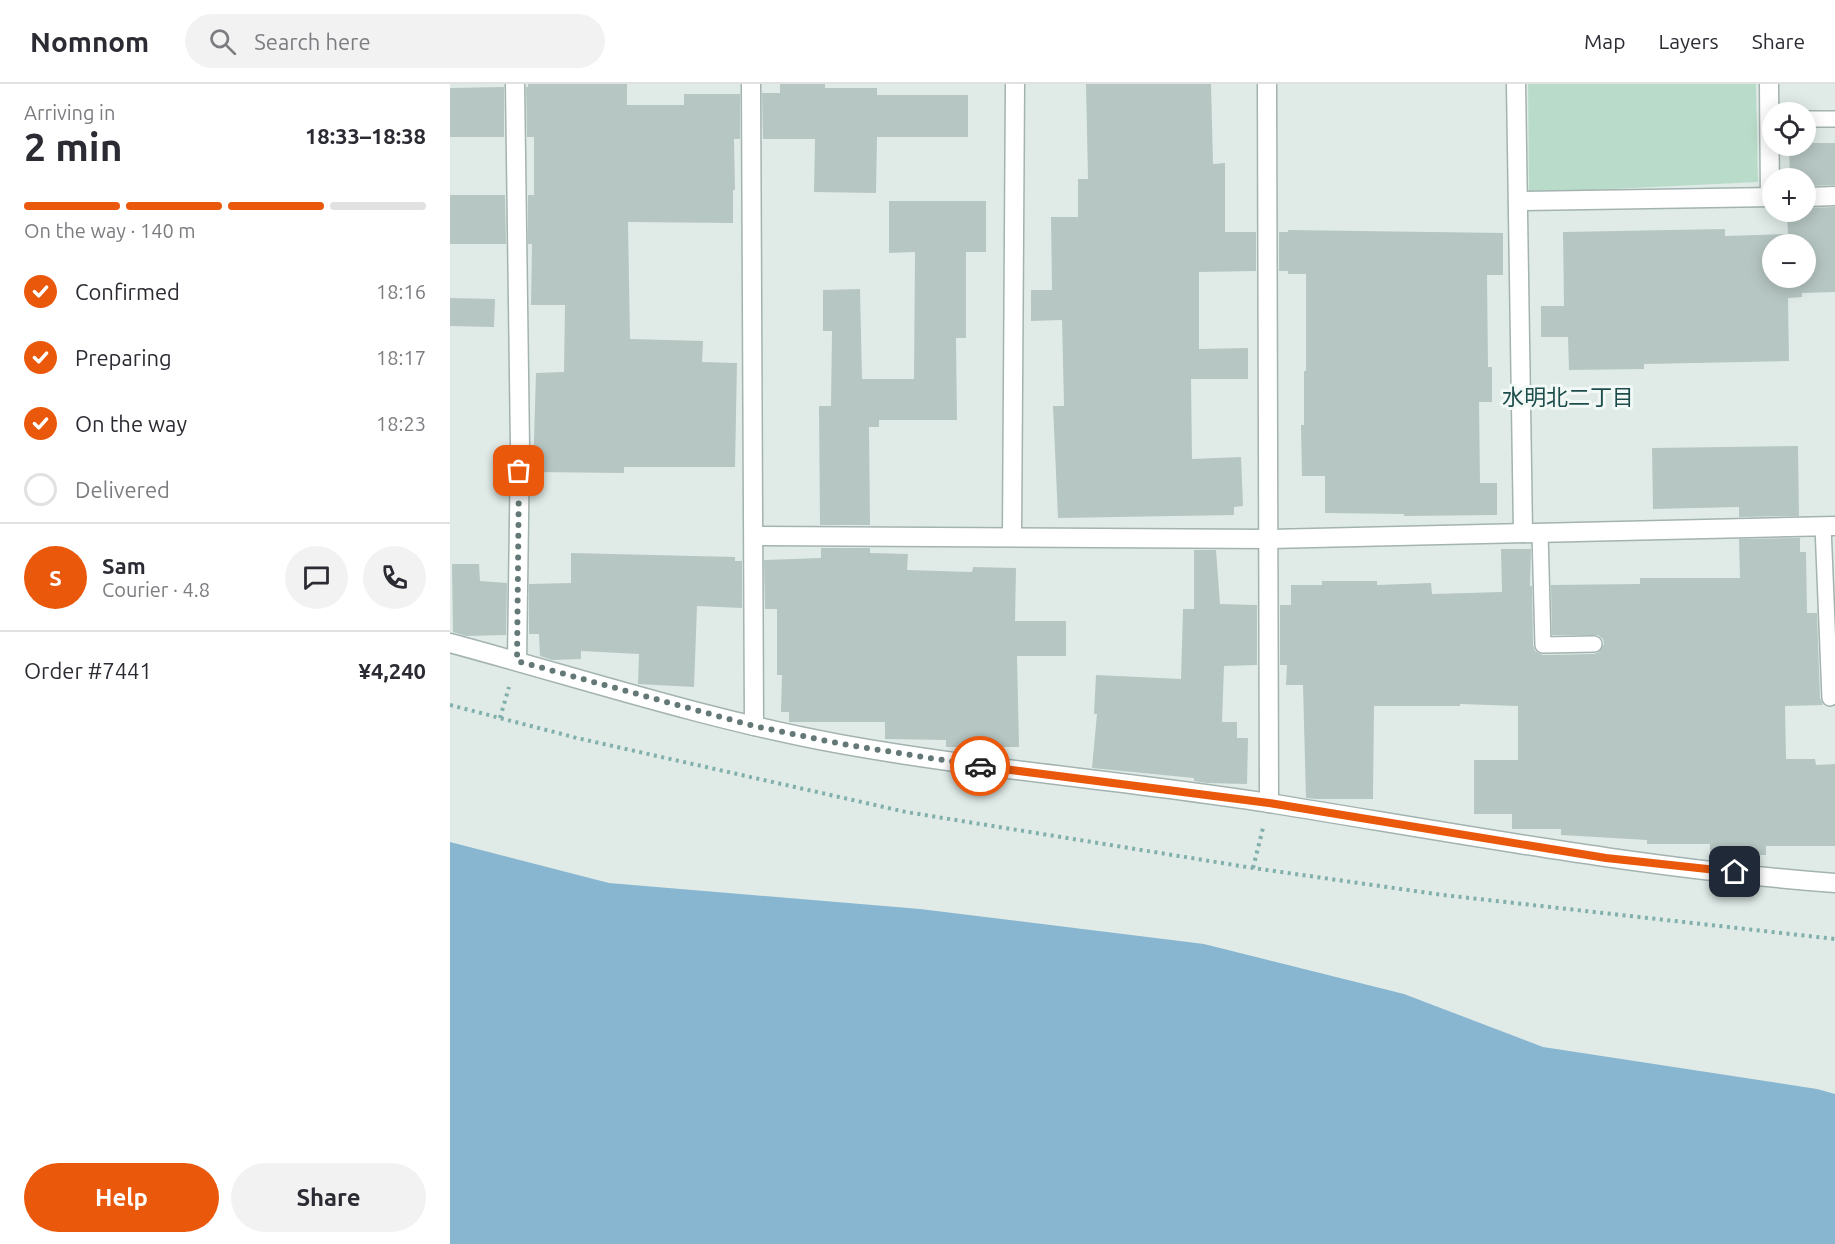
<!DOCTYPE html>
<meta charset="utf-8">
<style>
body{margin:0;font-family:Ubuntu,"Noto Sans JP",sans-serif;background:#f2f2f3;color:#2b2b33;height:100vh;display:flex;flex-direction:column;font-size:22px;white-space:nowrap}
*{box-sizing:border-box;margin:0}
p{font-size:20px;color:#7c7c81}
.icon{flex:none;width:33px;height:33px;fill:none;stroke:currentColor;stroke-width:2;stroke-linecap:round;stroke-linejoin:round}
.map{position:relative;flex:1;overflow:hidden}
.panel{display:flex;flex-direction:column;background:#fff;width:450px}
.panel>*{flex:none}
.controls{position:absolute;left:1312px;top:18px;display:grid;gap:12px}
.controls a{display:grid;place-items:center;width:54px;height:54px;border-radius:50%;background:#fff;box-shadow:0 3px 15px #0003;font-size:30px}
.pin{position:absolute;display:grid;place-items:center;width:51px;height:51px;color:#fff;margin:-26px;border-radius:12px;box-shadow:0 3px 9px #0006}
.courier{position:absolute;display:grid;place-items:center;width:60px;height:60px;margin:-30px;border:4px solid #ea580c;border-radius:50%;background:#fff;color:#222;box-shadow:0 2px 8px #0007}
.summary em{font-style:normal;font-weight:700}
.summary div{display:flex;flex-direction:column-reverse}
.summary{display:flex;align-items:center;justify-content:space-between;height:102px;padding:0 24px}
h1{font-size:39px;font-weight:700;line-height:45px}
.bar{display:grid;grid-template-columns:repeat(4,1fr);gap:9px 6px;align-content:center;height:72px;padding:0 24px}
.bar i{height:8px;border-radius:4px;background:#e1e1e2}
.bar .current{background:#ea580c}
.bar p{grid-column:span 4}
.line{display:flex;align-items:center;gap:15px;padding:0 24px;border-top:2px solid #e1e1e2}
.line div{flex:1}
.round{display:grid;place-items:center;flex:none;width:63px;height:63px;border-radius:32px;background:#f2f2f3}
ol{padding:0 24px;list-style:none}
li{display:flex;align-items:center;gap:18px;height:66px}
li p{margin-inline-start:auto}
li .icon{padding:6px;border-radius:50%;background:#ea580c;color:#fff;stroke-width:4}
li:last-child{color:#7c7c81}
li i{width:33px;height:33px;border:3px solid #e1e1e2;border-radius:50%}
.button{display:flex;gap:12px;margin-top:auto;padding:12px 24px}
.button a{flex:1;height:69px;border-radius:36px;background:#ea580c;color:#fff;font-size:24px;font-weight:700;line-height:69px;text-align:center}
.button a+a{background:#f2f2f3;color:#2b2b33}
header{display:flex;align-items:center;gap:36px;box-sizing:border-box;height:84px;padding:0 30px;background:#fff;border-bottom:2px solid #e1e1e2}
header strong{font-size:28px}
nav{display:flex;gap:33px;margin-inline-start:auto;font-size:21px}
.search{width:420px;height:54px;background:#f2f2f3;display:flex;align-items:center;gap:15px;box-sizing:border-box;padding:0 21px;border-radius:33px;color:#7c7c81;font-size:22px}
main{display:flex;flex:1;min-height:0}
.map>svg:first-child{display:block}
</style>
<header>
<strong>Nomnom</strong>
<div class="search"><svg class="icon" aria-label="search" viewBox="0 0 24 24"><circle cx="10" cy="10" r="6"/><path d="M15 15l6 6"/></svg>Search here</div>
<nav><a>Map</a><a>Layers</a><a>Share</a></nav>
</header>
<main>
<section class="panel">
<div class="summary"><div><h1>2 min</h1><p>Arriving in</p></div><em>18:33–18:38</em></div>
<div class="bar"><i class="current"></i><i class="current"></i><i class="current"></i><i></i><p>On the way · 140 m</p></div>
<ol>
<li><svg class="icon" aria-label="check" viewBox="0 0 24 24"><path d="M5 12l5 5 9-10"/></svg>Confirmed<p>18:16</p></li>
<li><svg class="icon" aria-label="check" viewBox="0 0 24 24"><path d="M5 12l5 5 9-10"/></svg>Preparing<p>18:17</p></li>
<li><svg class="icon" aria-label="check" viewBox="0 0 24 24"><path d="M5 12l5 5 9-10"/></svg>On the way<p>18:23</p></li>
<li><i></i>Delivered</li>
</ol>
<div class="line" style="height:108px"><b class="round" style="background:#ea580c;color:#fff">S</b><div><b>Sam</b><p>Courier · 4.8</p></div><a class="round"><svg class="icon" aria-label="chat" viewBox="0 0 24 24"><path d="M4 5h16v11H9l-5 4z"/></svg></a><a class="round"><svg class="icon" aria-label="phone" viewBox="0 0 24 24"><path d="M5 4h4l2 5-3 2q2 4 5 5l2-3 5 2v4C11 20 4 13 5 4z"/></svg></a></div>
<div class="line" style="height:78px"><div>Order #7441</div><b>¥4,240</b></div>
<div class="button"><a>Help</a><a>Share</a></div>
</section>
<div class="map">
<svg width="1385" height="1160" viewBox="0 0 1385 1160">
<rect width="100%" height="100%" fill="#e0ebe8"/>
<!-- green -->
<path fill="#b9dcca" d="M1078,0H1306L1308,98L1079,109Z"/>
<!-- water -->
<path fill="#88b6d0" d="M0,758L159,799L470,825L754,860L954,910L1093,963L1367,1005L1385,1010V1160H0Z"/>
<!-- building -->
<g fill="#b6c6c2" fill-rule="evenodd">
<path d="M78,0H177V21H234V10H290V55H284L285,106H283V139L178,138L180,255L253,257L252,278L287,279L285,383H174V389L83,388L86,289L114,288L115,221H81L82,160H78V111H84V53H77L76,3H78Z"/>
<path d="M330,0H375V4H427V11H518V53H427L426,109L364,108L365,55H313L312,9H330Z"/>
<path d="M636,0H761L763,80L775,79V148H806V187L749,188V265L798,264V295H741L742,375L791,373L793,422L784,423V431L608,434L603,322H614L612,236L581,237V206H602L601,133H628V95H638Z"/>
<path d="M54,3V53H0V4Z"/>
<path d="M1356,59H1385V101L1356,102V94H1340L1339,62H1356Z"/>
<path d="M0,111H55L56,160H0Z"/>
<path d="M439,117H536V168H516V254H506L507,336H429V343H419L420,441H370L369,322H381L382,247H373V206L410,205L412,295H464L465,168L439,169Z"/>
<path d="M1385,123V208L1352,209V213L1338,214L1339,277L1194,280V285L1119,286L1118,253H1091V222H1114L1113,148L1275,145V152L1338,150L1337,131H1341L1340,128H1356V124ZM1323,160H1356V194H1323Z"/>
<path d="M838,146L1053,149V191H1037L1038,283H1042V318H1029L1030,399H1047V431L954,432V430L875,429V392H852L851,341H854V287H856V190H838V187H829V148H838Z"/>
<path d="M0,214L45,215L44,243L0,242Z"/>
<path d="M1348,362L1349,432L1289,433V423L1203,425L1202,364Z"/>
<path d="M1350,454V468H1356L1357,529H1367L1370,614L1373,621L1335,622L1336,675H1365L1366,681L1385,680V762H1316V771L1260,770V760H1197V756L1111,751V745H1062V730H1024V676H1068V622L1010,620V622H924L923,715H867L856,714L853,601H836L837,581H830V521H841V501H872V497H927V501L981,499L982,510L1052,508L1051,465H1081L1080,502H1082L1083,561L1085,567L1093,571L1144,570L1149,568L1154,560L1153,555L1148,551H1102L1101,501L1190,500V494H1290L1289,455Z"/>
<path d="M371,464H420V469L458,470L457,486L522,488L523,483L566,484L565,537H616V572H567L569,663H496V656L435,655V638H339V628H331L332,591H327V525H315L314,476L371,474Z"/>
<path d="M744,466H766L770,520L807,521V581L774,582L772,638H787V654H798L797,700L757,699L744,697V694L642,684L647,630H644L646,591L731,595L733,525H744Z"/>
<path d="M121,469L285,473V477H292V524L247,522L244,603L188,600L189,570L131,567V575L102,576L90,572L89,550H79V500L121,499Z"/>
<path d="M2,480H29L30,497L57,499L56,551L16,552L3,548Z"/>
</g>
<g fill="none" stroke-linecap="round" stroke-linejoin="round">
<!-- lane casing -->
<g stroke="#a3b3b0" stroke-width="18">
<g id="lane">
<path d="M1356,35H1385"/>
<path d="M1373,442L1380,614"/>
<path d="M1090,449L1093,561L1144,560"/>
</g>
</g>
<!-- street casing -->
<g stroke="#a3b3b0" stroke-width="21">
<g id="street">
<path d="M65,0L70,363L67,577"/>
<path d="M301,0L304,642"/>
<path d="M817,0L819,719"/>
<path d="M1066,0L1073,449"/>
<path d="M1319,0L1320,113"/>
<path d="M1356,113L1385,112"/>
<path d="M1068,117L1323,113"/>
<path d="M304,452L819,455L1385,442"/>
<path d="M562,453L565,0"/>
<path d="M0,559C130,594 258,636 390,660C534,686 680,697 825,720C1011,750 1197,785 1385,799"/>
</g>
</g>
<!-- path -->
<g stroke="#81afaa" stroke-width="4" stroke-dasharray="3 4.5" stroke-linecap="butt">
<path d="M0,621L127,654L456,728L803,784L993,811L1385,855"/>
<path d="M50,634L59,603"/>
<path d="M803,784L813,744"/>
</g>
<!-- lane -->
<use href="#lane" stroke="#fff" stroke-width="15"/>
<!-- street -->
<use href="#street" stroke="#fff" stroke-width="18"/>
</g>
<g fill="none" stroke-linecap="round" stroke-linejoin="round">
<!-- done -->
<path stroke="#647977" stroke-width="6" stroke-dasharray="0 10.8" d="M69,387L67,577L304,642L392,660L530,682"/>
<!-- route -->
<path stroke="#ea580c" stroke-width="8" d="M530,682L819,719L1156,774L1285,788"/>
</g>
<g text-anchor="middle" stroke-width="6" stroke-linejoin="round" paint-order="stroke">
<!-- neighbourhood labels -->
<g font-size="22" fill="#1d4d4b" stroke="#f1f8f6">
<text x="1118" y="321">水明北二丁目</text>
</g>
</g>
</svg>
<div class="controls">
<a><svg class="icon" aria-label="locate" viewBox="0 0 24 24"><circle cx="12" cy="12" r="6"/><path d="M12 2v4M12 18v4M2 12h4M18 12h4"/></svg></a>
<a>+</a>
<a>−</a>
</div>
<div class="pin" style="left:69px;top:387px;background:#ea580c"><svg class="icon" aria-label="bag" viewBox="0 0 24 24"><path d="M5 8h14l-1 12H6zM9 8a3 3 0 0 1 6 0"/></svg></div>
<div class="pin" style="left:1285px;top:788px;background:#1f2937"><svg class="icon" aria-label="home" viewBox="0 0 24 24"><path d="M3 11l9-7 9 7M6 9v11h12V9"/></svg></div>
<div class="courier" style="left:530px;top:682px"><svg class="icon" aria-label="car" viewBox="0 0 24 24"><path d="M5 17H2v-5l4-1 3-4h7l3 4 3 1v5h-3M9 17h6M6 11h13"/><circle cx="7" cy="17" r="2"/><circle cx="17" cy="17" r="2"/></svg></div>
</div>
</main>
